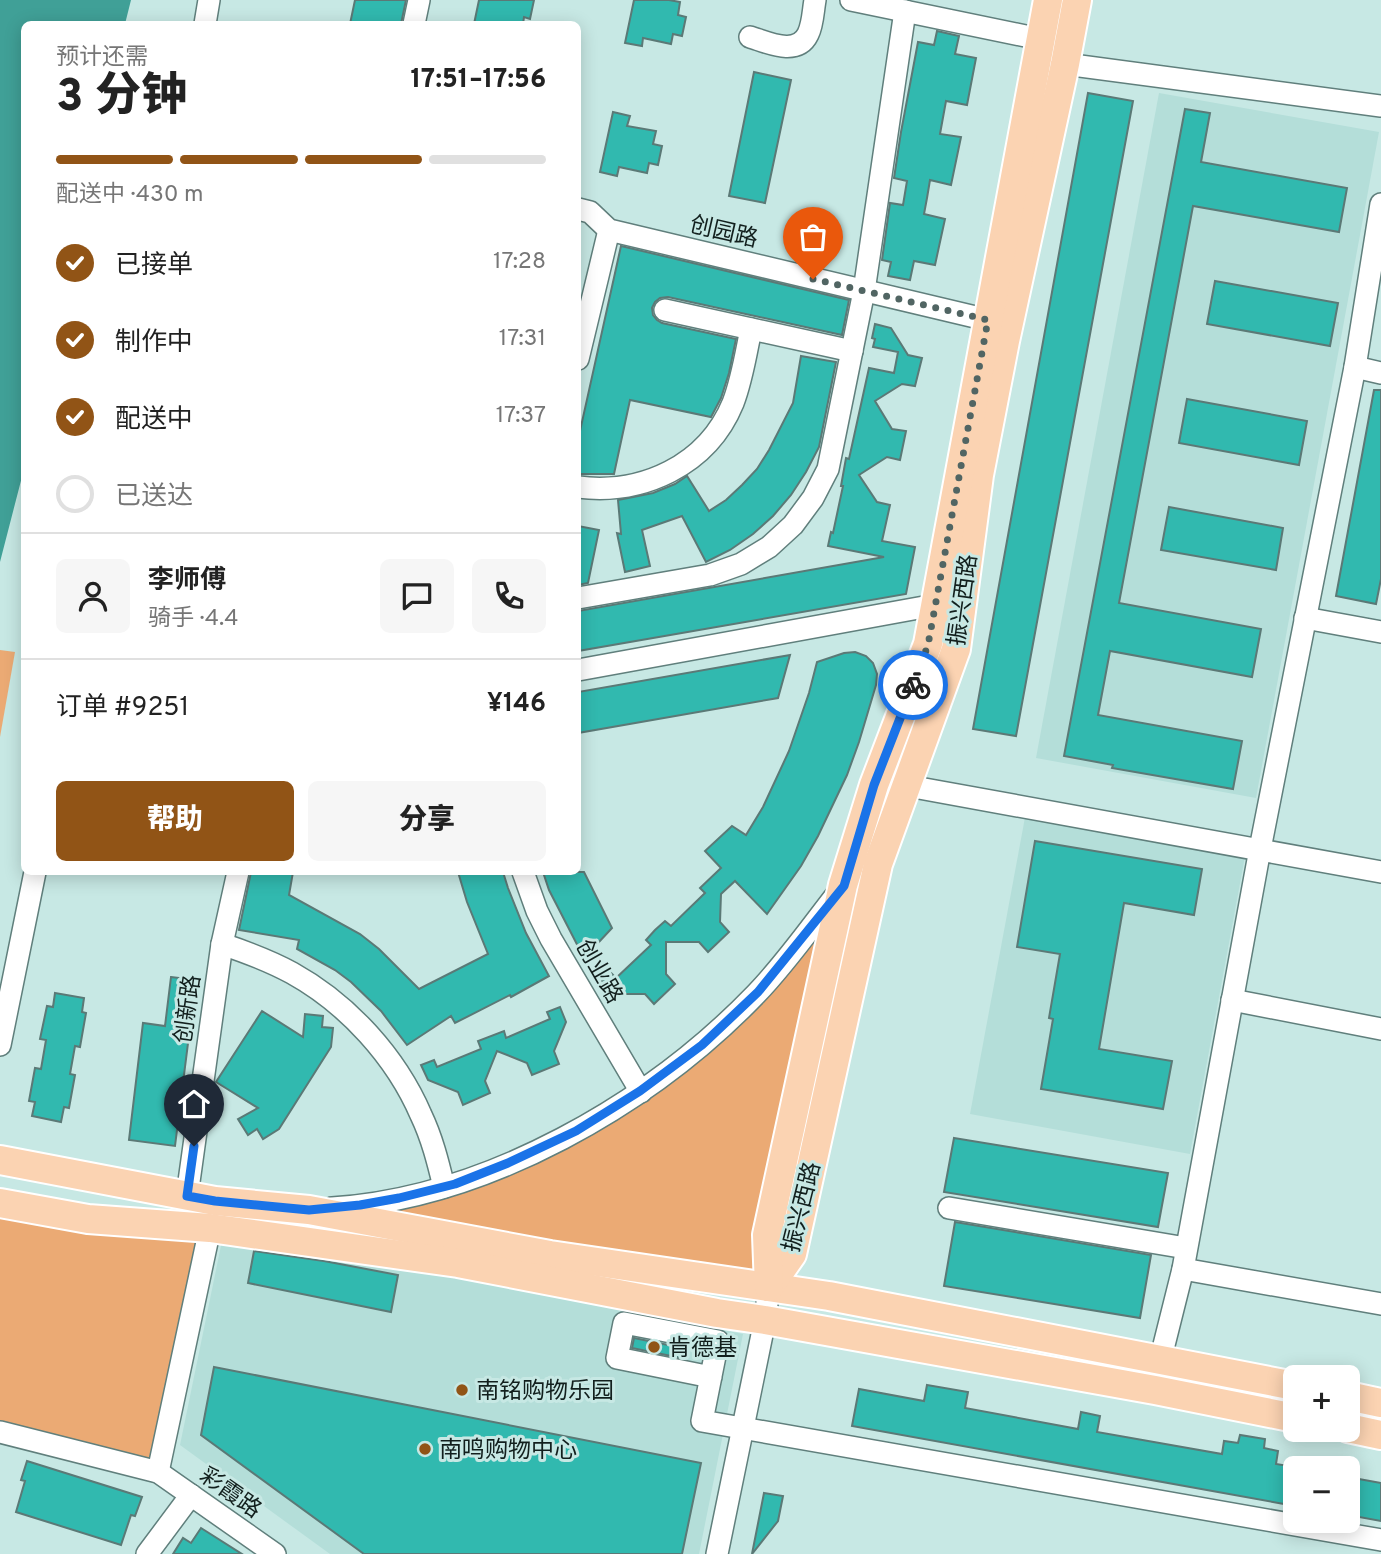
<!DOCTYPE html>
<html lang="zh">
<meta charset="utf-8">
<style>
body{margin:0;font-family:Overpass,"Noto Sans SC",sans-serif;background:#f6f6f6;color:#222;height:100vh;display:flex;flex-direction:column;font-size:26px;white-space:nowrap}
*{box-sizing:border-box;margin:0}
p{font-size:23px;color:#767676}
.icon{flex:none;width:38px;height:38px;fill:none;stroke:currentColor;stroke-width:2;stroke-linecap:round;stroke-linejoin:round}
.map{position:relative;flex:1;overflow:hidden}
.details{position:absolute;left:21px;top:21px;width:560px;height:854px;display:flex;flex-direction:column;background:#fff;border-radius:10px;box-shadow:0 4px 18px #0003}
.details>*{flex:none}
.buttons{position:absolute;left:1283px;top:1365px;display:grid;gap:14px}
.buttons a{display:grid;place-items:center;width:77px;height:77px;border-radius:10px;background:#fff;box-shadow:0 4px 18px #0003;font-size:35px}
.pin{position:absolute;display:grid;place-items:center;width:60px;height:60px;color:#fff;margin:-72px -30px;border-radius:50% 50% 50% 0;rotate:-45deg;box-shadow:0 0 7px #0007}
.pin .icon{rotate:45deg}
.courier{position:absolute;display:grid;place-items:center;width:70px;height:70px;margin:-35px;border:5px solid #1a73e8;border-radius:50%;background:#fff;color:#222;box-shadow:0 2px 9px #0007}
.overview em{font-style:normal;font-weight:800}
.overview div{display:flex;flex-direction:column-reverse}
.overview{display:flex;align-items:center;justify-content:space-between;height:119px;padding:0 35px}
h1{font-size:46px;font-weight:800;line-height:52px}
.bar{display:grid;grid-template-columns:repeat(4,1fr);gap:10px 7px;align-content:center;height:84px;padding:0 35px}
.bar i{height:9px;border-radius:5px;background:#e0e0e0}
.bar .current{background:#915416}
.bar p{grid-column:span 4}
.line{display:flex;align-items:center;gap:18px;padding:0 35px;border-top:2px solid #e0e0e0}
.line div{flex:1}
.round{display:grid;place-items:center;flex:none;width:74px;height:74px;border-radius:10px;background:#f6f6f6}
ol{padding:0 35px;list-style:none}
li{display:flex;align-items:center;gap:21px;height:77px}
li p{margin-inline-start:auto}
li .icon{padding:7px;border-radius:50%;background:#915416;color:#fff;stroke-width:4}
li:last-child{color:#767676}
li i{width:38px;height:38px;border:4px solid #e0e0e0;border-radius:50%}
.cta{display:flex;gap:14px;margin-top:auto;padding:14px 35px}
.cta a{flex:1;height:80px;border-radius:10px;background:#915416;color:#fff;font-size:28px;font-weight:800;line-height:80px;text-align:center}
.cta a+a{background:#f6f6f6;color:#222}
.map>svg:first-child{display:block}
</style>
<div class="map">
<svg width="1381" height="1554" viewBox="0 0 1381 1554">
<rect width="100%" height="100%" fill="#c7e8e4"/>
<!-- built -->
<g fill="#b4ded9">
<path d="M1159,93L1379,132L1256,798L1036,758Z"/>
<path d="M1026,812L1246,851L1190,1154L970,1114Z"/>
<path d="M224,1231L743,1334L699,1554H330L180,1445Z"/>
</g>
<!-- green -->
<g fill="#ebaa74">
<path d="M0,650L15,652L0,737Z"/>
<path d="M843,885L764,1286L360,1205L474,1177L672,1069Z"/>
<path d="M0,1203L210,1228L158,1472L0,1432Z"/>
</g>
<!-- water -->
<path fill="#40a097" d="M0,0H131L125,24H24V469L0,562Z"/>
<!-- building -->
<g fill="#31b9af" stroke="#5b7976" stroke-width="2">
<path d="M355,0H406L401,24H350Z"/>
<path d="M479,0H534L530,19L524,17L523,24H474Z"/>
<path d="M634,0H669L680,2L678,15L686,17L682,36L673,34L671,44L643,38L642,46L625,43Z"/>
<path d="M937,31L959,36L955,54L976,58L967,105L946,101L940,134L961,137L951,185L930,180L927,198L924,214L945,219L935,265L914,261L910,280L888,276L891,262L882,260L890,203L903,205L907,181L894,178L901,132L918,42L934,45Z"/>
<path d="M754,72L791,80L765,203L729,196Z"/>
<path d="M1088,93L1133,101L1016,736L973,729Z"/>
<path d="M1185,109L1210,113L1201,162L1347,188L1339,232L1193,206L1119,603L1261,629L1252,677L1110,651L1098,715L1242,741L1233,789L1112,768L1113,765L1064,756Z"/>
<path d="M613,112L630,116L627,126L656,131L653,144L662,146L658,165L649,163L647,173L619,167L617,176L600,172Z"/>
<path d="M621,246L849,300L842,335L668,297L660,298L655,302L652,308L653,315L657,320L662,323L736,339L729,373L721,398L711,417L630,400L614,474H578V440Z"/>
<path d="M1215,281L1338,303L1330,346L1207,324Z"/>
<path d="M875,324L891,328L908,355L922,358L915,386L902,384L875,401L892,429L906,431L900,460L887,457L859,475L877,502L890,505L882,541L915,547L906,594L578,651V611L884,557L828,546L831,532L833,533L843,486H841L846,458L849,459L869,368L894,373L898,352L873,347L875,339L872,338Z"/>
<path d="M801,356L836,362L819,447L806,472L791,495L773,516L753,534L730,550L706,562L682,516L642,530L650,566L625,572L617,533L621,534L618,500L653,493L675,484L687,476L709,511L726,500L742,485L757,469L769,450L793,403Z"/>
<path d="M1374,390H1381V579L1376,604L1336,596Z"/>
<path d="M1187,399L1307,421L1299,465L1179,443Z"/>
<path d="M1169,507L1283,528L1276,570L1161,550Z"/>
<path d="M578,526L599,530L588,583L578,585Z"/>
<path d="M855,652L866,656L873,663L877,674L876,685L859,742L847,775L818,836L801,866L767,914L735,881L721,894L720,922L729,932L708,952L699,942H666V974L675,984L654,1004L645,994H612L601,982L611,973L616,978L651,945L646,940L655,930L665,921L671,926L705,893L700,888L721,868L705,851L732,826L746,835L763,807L789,751L809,693L817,662L844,653Z"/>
<path d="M790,655L778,698L578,733V692Z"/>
<path d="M1035,841L1202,869L1194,915L1124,903L1099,1049L1172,1061L1163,1109L1041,1089L1053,1019L1049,1018L1060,954L1017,947Z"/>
<path d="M251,872H293L289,895L360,934L379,949L419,989L488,954L467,902L458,872H503L508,888L526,933L549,976L511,997L510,995L455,1023L451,1016L407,1045L381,1011L351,982L335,970L297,949L299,940L239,930Z"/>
<path d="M543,872H584L612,928L584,958L549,890Z"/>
<path d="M171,977L196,980L175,1146L129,1140L143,1023L165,1026Z"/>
<path d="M55,993L84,998L82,1012L86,1013L80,1047L75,1046L70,1074L75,1075L69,1108L64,1107L61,1122L32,1116L35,1102L29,1101L35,1068L41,1069L46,1040L40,1039L47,1006L53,1007Z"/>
<path d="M560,1007L566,1022L554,1051L559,1064L532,1075L527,1063L497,1051L485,1081L490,1093L463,1105L458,1092L428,1080L421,1065L434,1060L437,1067L481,1049L478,1041L504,1031L506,1038L550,1019L547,1012Z"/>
<path d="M262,1011L303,1037L305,1014L323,1016L322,1027L333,1028L331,1047L279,1129L263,1139L257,1129L248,1135L238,1119L258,1108L216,1082Z"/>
<path d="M954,1138L1168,1173L1158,1227L944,1192Z"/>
<path d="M955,1222L1151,1255L1140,1318L944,1286Z"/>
<path d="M254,1251L324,1261L398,1275L391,1312L248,1283Z"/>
<path d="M634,1338L683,1348L681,1358L632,1348Z"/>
<path d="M214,1367L701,1463L682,1554H364L201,1435Z"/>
<path d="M927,1385L968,1392L965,1408L1078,1429L1081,1412L1100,1416L1097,1432L1222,1454L1224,1441L1238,1443L1240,1435L1265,1439L1264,1448L1278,1451L1276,1464L1295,1467V1506L852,1426L859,1389L924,1401Z"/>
<path d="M27,1461L142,1497L135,1516L131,1515L121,1545L16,1512L25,1481L21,1480Z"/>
<path d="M1348,1477L1381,1483V1521L1348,1515Z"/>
<path d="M764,1493L783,1496L778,1521L752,1554Z"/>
<path d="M201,1528L242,1554H173L183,1538L191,1543Z"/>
</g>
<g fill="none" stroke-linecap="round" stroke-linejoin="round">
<!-- minor casing -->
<g stroke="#607f7c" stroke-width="24">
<g id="minor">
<path d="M851,0L1040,39"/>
<path d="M205,24L209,0"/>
<path d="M414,24L419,0"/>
<path d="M750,37C767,42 797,57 808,34C813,24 813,11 815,0"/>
<path d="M1065,64L1381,106"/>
<path d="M578,209L590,212L609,230L988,320"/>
<path d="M665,310L852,351"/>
<path d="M578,359L609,230"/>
<path d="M1355,367L1381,373"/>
<path d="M578,487C642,495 707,466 733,403C742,380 746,353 751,329"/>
<path d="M578,598L710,575L741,564L769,547L793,525L813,498L828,469L864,291L905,11"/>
<path d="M1305,618L1381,632"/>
<path d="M578,670L935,605"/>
<path d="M908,786L1381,872"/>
<path d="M523,872L537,911L551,939L641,1092"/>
<path d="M222,944C246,952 270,961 292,973C348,1004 396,1057 421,1115C432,1138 438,1162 444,1187"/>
<path d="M1232,1000L1381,1029"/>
<path d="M0,1045L35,872"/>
<path d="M187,1196L222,944L238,872"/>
<path d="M332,1208C487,1198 650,1104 756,994C787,962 813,924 840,890"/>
<path d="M949,1208L1186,1248"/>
<path d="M1183,1269L1381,1304"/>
<path d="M711,1377L617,1358L624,1323L718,1341L702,1421L1381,1540"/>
<path d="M1155,1390L1160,1361L1183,1269L1260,849L1355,367L1381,204"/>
<path d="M0,1432L158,1472L275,1554"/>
<path d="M158,1472L210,1228"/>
<path d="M147,1554L191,1495"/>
<path d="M717,1554L765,1320L769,1287"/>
</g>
</g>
<!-- major casing -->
<g stroke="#fff" stroke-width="32">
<g id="major">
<path d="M0,1160L215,1201L309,1210L550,1255L829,1296L1295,1386"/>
<path d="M0,1203L88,1219L210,1228L458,1263L717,1313L765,1320L1155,1390L1295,1418"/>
<path d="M769,1287L792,1254L878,864L956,649L979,475L1005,341L1065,64L1077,0"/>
<path d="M769,1287L767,1235L843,885L874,785L928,644L1048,0"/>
<path d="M1348,1396L1381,1403"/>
<path d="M1348,1428L1381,1435"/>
</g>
</g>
<!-- minor -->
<use href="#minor" stroke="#fff" stroke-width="21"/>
<!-- major -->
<use href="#major" stroke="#fbd3b2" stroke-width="28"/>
</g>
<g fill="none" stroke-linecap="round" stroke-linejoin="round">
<!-- done -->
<path stroke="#516563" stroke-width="7" stroke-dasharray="0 12.6" d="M813,279L988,320L928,645L913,685"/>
<!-- route -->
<path stroke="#1a73e8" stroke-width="9" d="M194,1146L187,1196L215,1201L309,1210L360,1205L399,1198L455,1184L508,1163L576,1131L640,1091L702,1045L758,992L844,886L874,785L913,685"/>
</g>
<!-- markers -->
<g fill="#915416" stroke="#c7e8e4" stroke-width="2.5">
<circle cx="654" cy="1347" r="7"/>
<circle cx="462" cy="1390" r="7"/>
<circle cx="425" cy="1449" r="7"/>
</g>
<g text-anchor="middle" stroke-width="6" stroke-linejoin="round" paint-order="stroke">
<!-- street labels -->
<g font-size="23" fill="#121f1d" stroke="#c7e8e4">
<text transform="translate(724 231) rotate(13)" y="8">创园路</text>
<text transform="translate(962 600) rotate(-82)" y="8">振兴西路</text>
<text transform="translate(600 971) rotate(60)" y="8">创业路</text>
<text transform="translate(187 1009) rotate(-82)" y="8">创新路</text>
<text transform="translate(801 1207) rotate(-76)" y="8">振兴西路</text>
<text transform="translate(231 1492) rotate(35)" y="8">彩霞路</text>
</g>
<!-- poi labels -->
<g font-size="23" fill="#121f1d" stroke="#c7e8e4" text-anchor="start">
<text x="668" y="1355">肯德基</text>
<text x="476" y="1398">南铭购物乐园</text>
<text x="439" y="1457">南鸣购物中心</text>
</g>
</g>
</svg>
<div class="buttons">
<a>+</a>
<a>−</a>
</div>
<div class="pin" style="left:813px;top:279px;background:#ea580c"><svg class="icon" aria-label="bag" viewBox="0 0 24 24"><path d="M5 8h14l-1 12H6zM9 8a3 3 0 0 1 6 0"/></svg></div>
<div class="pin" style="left:194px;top:1146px;background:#1f2937"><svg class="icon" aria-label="home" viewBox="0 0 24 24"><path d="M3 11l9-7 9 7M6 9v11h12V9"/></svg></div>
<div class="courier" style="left:913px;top:685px"><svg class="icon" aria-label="bike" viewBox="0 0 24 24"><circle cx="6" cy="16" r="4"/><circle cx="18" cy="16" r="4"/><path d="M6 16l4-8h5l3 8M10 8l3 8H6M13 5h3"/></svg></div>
<section class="details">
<div class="overview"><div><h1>3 分钟</h1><p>预计还需</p></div><em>17:51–17:56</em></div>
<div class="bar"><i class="current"></i><i class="current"></i><i class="current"></i><i></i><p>配送中 · 430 m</p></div>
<ol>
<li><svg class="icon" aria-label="check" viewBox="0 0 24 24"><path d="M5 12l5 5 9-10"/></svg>已接单<p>17:28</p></li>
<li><svg class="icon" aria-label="check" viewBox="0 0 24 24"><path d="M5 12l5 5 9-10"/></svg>制作中<p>17:31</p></li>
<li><svg class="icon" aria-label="check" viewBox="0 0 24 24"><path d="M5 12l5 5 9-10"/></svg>配送中<p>17:37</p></li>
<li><i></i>已送达</li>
</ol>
<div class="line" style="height:126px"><a class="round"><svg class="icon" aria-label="person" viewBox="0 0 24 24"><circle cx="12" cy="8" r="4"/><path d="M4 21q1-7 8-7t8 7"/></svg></a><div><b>李师傅</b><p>骑手 · 4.4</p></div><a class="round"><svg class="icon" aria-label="chat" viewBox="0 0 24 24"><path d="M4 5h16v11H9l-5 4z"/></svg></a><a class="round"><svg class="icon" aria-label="phone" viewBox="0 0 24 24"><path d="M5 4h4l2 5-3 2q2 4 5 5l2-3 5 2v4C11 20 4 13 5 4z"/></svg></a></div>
<div class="line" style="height:91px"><div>订单 #9251</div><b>¥146</b></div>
<div class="cta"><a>帮助</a><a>分享</a></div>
</section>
</div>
